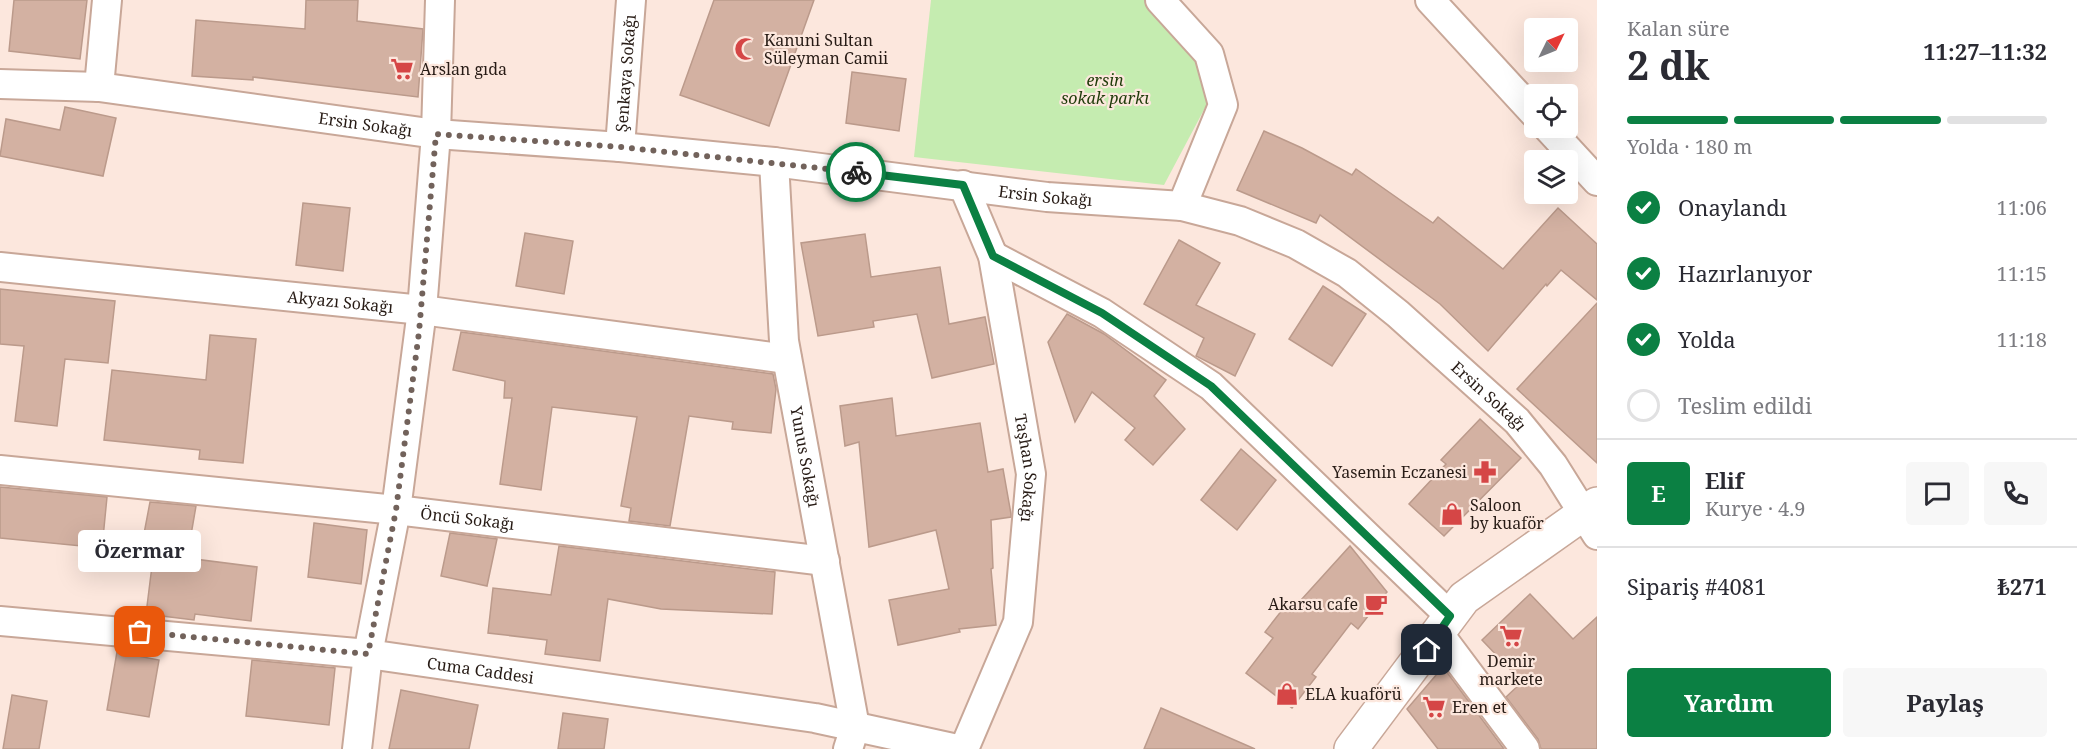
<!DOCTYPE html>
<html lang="tr">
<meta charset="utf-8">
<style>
body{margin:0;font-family:"Noto Serif",serif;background:#f7f7f7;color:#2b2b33;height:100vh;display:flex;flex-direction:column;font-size:22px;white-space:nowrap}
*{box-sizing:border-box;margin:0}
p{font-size:20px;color:#7c7c81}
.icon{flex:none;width:33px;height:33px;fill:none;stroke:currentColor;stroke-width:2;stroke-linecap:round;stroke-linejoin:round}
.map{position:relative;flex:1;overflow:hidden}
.details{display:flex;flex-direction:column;background:#fff;width:480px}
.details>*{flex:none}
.needle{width:39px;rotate:47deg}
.tools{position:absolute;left:1524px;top:18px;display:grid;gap:12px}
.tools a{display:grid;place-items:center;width:54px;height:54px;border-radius:6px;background:#fff;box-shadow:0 6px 24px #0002;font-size:30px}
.pin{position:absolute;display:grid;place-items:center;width:51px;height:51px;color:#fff;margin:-26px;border-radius:12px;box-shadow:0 3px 9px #0006}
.courier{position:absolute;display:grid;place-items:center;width:60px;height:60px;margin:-30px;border:4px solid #0b8043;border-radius:50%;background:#fff;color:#222;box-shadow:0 2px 8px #0007}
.bubble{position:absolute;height:42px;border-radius:6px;background:#fff;box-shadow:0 6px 24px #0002;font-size:20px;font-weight:700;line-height:42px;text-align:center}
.headline em{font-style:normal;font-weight:700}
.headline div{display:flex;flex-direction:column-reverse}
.headline{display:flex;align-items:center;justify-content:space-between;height:102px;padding:0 30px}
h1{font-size:39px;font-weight:700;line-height:45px}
.bar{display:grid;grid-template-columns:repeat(4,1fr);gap:9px 6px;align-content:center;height:72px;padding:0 30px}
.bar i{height:8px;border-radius:4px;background:#e1e1e2}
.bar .active{background:#0b8043}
.bar p{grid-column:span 4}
.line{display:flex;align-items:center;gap:15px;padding:0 30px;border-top:2px solid #e1e1e2}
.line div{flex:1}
.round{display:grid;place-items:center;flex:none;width:63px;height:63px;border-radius:6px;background:#f7f7f7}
ol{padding:0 30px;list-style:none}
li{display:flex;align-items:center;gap:18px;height:66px}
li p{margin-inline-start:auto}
li .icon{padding:6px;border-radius:50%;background:#0b8043;color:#fff;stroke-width:4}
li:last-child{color:#7c7c81}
li i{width:33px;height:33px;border:3px solid #e1e1e2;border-radius:50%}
.action{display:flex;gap:12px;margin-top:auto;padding:12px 30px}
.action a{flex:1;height:69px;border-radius:6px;background:#0b8043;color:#fff;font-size:24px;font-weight:700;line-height:69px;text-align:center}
.action a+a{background:#f7f7f7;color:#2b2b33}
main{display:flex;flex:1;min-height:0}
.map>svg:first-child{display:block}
</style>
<main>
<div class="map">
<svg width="1597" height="749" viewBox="0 0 1597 749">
<rect width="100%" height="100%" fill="#fce7dd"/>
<!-- green -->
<path fill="#c5ecb0" d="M931,0H1145L1199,63L1207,104L1164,185L914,157Z"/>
<!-- building -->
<g fill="#d3b1a2" stroke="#bb9a8b" stroke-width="1.5">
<path d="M14,0H87L80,59L9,51Z"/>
<path d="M306,0H358L357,21L423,29L418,97L253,77V80L192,76L196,20L305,29Z"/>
<path d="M714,0H814L769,126L680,95Z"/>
<path d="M852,72L906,79L899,131L846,123Z"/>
<path d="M65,107L116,118L103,176L0,156L6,119L60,130Z"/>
<path d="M1264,131L1302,148L1352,175L1356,169L1433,223L1438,217L1503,269L1558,208L1597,244V300L1561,270L1547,286L1546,284L1488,351L1440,304L1320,215L1316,223L1237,190Z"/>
<path d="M303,203L350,208L343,271L296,265Z"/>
<path d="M525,233L573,241L564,294L516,286Z"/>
<path d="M865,234L871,277L940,267L949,324L985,317L994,364L932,378L917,314L873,321L874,327L818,336L801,243Z"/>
<path d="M1179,240L1220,263L1196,305L1255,334L1235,376L1196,356L1204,338L1144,304Z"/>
<path d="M1323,286L1366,314L1332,366L1289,339Z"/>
<path d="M0,289L115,301L108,363L65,359L57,426L15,421L24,346L0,344Z"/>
<path d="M1597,303V463L1517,389Z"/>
<path d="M1067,314L1104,334L1166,380L1154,396L1185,429L1153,465L1125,440L1135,428L1092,392L1075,422L1048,342Z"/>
<path d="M461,332L773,374L776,389L771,433L732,429L733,422L689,416L670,526L629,521L631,508L621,506L637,417L552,407L541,490L500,484L512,398H504L505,381L453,370Z"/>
<path d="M210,335L256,339L243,463L199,459L200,450L104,440L112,370L206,380Z"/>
<path d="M892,398L896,436L980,423L988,472L1003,469L1011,514V517L991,520L993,568L991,569L996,625L959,629L960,632L898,645L889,600L949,589L936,530L869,547L859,442L845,446L840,406Z"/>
<path d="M1480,419L1521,458L1444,536L1409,504L1446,464L1441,460Z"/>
<path d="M1241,449L1276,480L1237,530L1201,500Z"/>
<path d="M0,487L107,497L102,548L0,538Z"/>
<path d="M150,502L196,506L187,558L257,567L251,621L195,614L194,620L146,614L155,542L143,539Z"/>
<path d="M314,523L367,530L361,584L308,577Z"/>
<path d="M450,533L497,539L487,586L441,576Z"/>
<path d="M559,546L775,572L772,614L661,609L608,599L600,661L545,654L547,640L488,633L493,588L551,595Z"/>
<path d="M1350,546L1387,592L1358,629L1351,623L1312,674L1316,677L1292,708L1246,673L1273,638L1265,632L1286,605L1292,610Z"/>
<path d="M1530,594L1573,639L1597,617V749H1541L1538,739L1506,697L1522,682L1482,640Z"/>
<path d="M117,652L159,660L149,717L107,710Z"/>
<path d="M252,660L335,668L329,725L246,716Z"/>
<path d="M1443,667L1504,749H1438L1407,709Z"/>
<path d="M401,690L478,705L469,749H389Z"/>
<path d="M12,695L47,701L39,749H3Z"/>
<path d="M1161,708L1255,749H1144Z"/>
<path d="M563,713L608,719L604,749H558Z"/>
</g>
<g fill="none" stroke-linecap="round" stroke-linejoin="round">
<!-- street casing -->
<g stroke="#c8a798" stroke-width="32">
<g id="street">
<path d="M1160,0L1209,54L1223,105L1182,206"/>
<path d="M1430,0L1534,113"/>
<path id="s1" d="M0,84L99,87L436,134L620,147L774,162L1047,197L1182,206L1240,221L1296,244L1347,273L1398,314L1517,421L1553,465L1597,535"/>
<path d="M99,87L107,0"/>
<path d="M1548,128L1597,181"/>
<path id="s2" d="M620,147L631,0"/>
<path id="s3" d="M774,162L784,341L855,727L848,749"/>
<path id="s4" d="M963,185L993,256L1031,474L1018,622L964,749"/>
<path d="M993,256L1102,313L1211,386L1450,616"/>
<path id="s5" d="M0,267L422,310L787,359"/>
<path id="s6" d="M0,470L396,510L825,561"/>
<path id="s7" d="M0,621L368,654L815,718L957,749"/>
<path d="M1439,634L1525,749"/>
<path d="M357,749L368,654L396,510L422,310L436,134L440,0"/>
</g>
</g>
<!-- secondary casing -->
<g stroke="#c8a798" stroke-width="36">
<path id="secondary" d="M1351,749L1464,598L1597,504"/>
</g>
<!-- street -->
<use href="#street" stroke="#fff" stroke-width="28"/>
<!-- secondary -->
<use href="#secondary" stroke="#fff" stroke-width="33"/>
</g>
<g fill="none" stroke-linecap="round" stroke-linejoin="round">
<!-- done -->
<path stroke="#72625b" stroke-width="6" stroke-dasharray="0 10.8" d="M140,632L368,654L396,510L419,332L436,134L620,147L856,172"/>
<!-- route -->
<path stroke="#0b8043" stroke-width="8" d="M856,172L963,185L993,256L1102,313L1211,386L1450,616L1427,650"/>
</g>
<!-- icons -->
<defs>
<g id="mosque-bare" transform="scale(1.8)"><path d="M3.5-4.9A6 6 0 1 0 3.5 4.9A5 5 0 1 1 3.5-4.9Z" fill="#d54646" stroke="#fce7dd" stroke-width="2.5" paint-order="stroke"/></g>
<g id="supermarket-bare" transform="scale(1.8)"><path d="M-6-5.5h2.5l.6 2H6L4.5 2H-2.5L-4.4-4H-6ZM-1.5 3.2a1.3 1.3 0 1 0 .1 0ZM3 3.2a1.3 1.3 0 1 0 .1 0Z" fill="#d54646" stroke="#fce7dd" stroke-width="2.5" paint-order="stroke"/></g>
<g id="pharmacy-bare" transform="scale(1.8)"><path d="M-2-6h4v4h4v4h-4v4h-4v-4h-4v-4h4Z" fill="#d54646" stroke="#fce7dd" stroke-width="2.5" paint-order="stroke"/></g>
<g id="shop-bare" transform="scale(1.8)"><path d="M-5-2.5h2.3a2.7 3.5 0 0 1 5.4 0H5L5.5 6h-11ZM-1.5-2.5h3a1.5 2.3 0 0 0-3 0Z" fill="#d54646" stroke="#fce7dd" stroke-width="2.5" paint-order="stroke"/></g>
<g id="cafe-bare" transform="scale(1.8)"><path d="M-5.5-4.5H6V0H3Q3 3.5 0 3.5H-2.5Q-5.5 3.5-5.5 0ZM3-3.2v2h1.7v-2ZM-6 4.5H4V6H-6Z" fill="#d54646" stroke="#fce7dd" stroke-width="2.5" paint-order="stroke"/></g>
</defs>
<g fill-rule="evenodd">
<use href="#mosque-bare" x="746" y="49"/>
<use href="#supermarket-bare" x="402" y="69"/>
<use href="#pharmacy-bare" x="1485" y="472"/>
<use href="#shop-bare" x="1452" y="514"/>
<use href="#cafe-bare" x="1376" y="604"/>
<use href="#supermarket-bare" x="1511" y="636"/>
<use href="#shop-bare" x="1287" y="694"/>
<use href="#supermarket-bare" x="1434" y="707"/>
</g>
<g text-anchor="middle" stroke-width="4.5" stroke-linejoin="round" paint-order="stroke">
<!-- poi labels -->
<g font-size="16" fill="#271b15" stroke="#fce7dd" text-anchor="start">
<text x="764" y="46">Kanuni Sultan<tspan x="764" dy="18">Süleyman Camii</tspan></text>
<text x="420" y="75">Arslan gıda</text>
<text x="1467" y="478" text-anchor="end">Yasemin Eczanesi</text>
<text x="1470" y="511">Saloon<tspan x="1470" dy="18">by kuaför</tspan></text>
<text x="1358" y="610" text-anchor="end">Akarsu cafe</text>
<text x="1511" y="667" text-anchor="middle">Demir<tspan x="1511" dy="18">markete</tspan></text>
<text x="1305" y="700">ELA kuaförü</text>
<text x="1452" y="713">Eren et</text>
</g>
<!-- street labels -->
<g font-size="16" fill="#271b15" stroke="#fce7dd">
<text dy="6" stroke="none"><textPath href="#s2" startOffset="74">Şenkaya Sokağı</textPath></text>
<text dy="6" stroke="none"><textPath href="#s1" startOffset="368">Ersin Sokağı</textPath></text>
<text dy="6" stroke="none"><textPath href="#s1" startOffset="1052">Ersin Sokağı</textPath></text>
<text dy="6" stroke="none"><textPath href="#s5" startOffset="342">Akyazı Sokağı</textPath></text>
<text dy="6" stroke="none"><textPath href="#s1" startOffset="1556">Ersin Sokağı</textPath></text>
<text dy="6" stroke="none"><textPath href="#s3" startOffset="297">Yunus Sokağı</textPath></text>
<text dy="6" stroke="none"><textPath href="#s4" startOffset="292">Taşhan Sokağı</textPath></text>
<text dy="6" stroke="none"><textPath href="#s6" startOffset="470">Öncü Sokağı</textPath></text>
<text dy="6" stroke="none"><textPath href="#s7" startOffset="483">Cuma Caddesi</textPath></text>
</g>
<!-- park labels -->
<g font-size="16" font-style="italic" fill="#1f3b09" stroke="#fce7dd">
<text x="1105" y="86">ersin<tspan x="1105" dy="18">sokak parkı</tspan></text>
</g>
</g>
</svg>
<div class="tools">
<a><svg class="needle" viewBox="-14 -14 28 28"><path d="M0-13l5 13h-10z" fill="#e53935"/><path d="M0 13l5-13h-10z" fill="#7c7c81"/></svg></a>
<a><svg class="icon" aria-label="locate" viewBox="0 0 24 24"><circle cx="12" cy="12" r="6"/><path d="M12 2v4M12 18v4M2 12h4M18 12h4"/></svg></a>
<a><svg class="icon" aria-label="layers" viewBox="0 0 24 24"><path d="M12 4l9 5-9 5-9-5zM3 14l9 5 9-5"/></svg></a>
</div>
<div class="pin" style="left:140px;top:632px;background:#ea580c"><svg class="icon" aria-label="bag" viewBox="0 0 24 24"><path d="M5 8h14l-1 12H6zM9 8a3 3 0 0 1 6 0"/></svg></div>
<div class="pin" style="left:1427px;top:650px;background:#1f2937"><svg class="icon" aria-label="home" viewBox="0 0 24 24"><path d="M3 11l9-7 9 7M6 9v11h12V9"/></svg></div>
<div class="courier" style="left:856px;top:172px"><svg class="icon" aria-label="bike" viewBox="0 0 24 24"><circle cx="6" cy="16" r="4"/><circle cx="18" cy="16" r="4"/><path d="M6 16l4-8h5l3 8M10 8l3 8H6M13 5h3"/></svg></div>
<div class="bubble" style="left:78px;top:530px;width:123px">Özermar</div>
</div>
<section class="details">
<div class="headline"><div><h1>2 dk</h1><p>Kalan süre</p></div><em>11:27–11:32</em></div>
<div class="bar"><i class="active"></i><i class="active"></i><i class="active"></i><i></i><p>Yolda · 180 m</p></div>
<ol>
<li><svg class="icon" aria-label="check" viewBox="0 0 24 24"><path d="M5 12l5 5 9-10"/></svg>Onaylandı<p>11:06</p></li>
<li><svg class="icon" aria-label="check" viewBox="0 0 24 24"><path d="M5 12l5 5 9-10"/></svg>Hazırlanıyor<p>11:15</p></li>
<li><svg class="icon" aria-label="check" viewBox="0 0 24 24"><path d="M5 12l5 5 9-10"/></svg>Yolda<p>11:18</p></li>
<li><i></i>Teslim edildi</li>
</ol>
<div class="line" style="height:108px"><b class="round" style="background:#0b8043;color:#fff">E</b><div><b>Elif</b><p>Kurye · 4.9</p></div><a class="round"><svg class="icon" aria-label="chat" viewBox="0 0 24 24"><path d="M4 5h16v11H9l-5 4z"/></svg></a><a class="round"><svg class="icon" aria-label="phone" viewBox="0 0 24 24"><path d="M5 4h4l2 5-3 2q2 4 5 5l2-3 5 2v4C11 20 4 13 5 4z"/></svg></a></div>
<div class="line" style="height:78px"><div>Sipariş #4081</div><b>₺271</b></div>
<div class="action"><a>Yardım</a><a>Paylaş</a></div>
</section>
</main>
